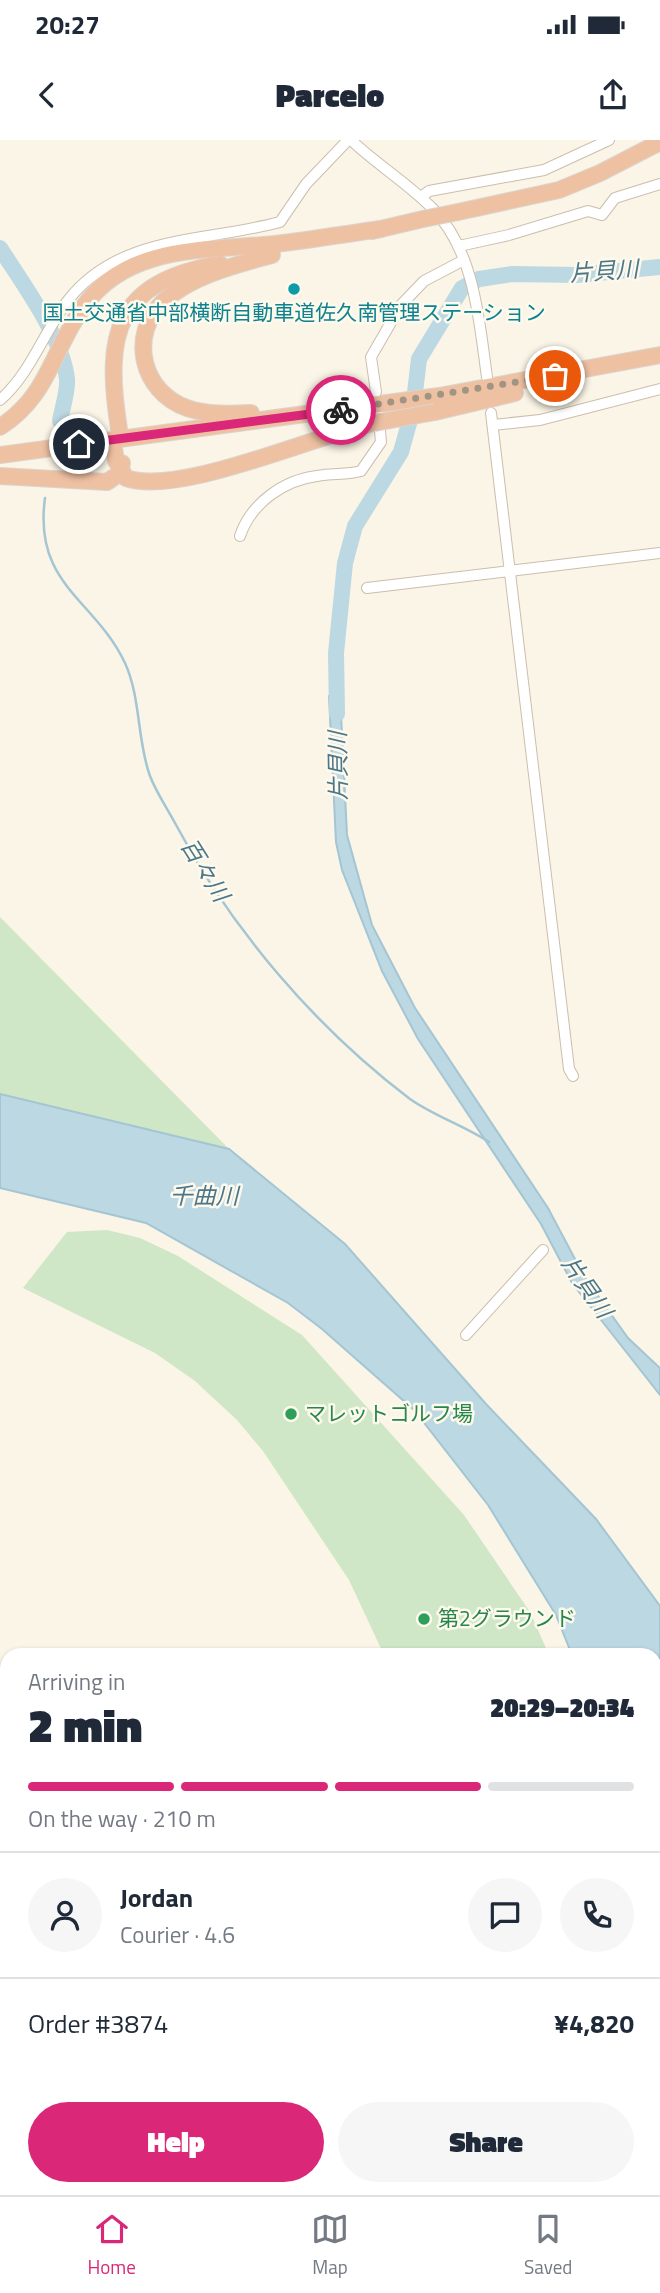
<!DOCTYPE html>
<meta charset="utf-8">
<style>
body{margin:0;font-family:"Titillium Web","Noto Sans JP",sans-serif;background:#f6f6f7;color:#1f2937;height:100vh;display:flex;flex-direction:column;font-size:26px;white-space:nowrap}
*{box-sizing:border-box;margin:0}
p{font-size:23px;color:#747a83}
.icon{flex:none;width:38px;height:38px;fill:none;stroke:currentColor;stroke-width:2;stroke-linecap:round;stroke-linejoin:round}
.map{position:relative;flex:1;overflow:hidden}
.side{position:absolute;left:0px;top:1508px;width:662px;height:548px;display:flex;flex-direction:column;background:#fff;border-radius:21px 21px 0 0;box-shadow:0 2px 5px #0004}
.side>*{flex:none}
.pin{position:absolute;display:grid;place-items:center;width:60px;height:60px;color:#fff;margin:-30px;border:4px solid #fff;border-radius:50%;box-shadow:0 2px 7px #0007}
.courier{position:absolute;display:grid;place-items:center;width:70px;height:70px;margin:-35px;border:5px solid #db2777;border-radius:50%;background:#fff;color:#222;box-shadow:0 2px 9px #0007}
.summary em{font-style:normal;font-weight:800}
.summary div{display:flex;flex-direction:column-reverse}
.summary{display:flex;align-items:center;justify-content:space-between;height:119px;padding:0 28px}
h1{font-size:46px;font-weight:800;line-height:52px}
.bar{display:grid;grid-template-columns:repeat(4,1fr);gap:10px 7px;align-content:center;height:84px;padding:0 28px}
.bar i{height:9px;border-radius:5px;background:#e0e1e3}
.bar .active{background:#db2777}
.bar p{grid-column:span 4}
.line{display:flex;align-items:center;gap:18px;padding:0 28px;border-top:2px solid #e0e1e3}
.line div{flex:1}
.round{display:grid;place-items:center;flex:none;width:74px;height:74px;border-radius:37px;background:#f6f6f7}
.action{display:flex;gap:14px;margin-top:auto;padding:14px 28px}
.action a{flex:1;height:80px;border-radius:42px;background:#db2777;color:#fff;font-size:28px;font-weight:800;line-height:80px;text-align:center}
.action a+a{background:#f6f6f7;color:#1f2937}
.status{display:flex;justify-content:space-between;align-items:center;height:49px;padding:0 35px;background:#fff;direction:ltr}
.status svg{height:19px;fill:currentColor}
header{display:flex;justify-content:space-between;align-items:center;height:91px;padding:0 28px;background:#fff;font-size:32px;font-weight:800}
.tabs{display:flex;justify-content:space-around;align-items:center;height:98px;border-top:2px solid #e0e1e3;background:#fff;font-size:19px;color:#747a83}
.tabs a{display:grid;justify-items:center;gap:4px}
.tabs .active{color:#db2777}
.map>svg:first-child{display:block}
</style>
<div class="status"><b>20:27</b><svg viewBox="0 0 49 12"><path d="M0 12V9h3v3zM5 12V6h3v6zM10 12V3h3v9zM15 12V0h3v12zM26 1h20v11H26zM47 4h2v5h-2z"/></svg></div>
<header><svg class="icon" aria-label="back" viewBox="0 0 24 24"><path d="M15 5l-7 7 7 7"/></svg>Parcelo<svg class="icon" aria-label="share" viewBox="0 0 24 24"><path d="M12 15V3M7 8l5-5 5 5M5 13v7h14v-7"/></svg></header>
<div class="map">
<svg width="660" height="2055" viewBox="0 0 660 2055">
<rect width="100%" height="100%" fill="#faf5e6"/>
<!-- green -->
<g fill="#cfe7c6">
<path d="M0,777L229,1009L0,954Z"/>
<path d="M107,1090L140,1098L178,1116L302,1195L464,1375L530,1472L549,1515H384L349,1440L263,1311L237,1280L195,1241L155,1213L23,1148L67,1092Z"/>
</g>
<!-- water -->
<g fill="#bcd8e2" stroke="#a4c5d3" stroke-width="2">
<path d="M340,554L347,695L372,785L415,868L548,1068L584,1136L628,1198L660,1228V1255L572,1143L541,1084L418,899L382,831L342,730L336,702L329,556Z"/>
<path d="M0,954L229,1009L345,1104L486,1264L596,1379L660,1466V1684L654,1680V1516L572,1515L556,1475L488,1365L414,1270L322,1189L288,1163L146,1083L0,1048Z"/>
</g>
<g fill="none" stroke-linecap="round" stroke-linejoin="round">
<!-- stream -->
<path stroke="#a4c5d3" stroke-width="2.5" d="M45,358C33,445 95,459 125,523C141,558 137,601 150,636C156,652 167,668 175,683C231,789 315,887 410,959C434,976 465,986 489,1002"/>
<!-- river -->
<g stroke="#bcd8e2" stroke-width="16">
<path d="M0,108C23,144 62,196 67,239C68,252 62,268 60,281"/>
<path d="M337,574L336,513L345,423L355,386L401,312L413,269L419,219L462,148L479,139L512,134L577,135L660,127"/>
</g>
<!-- minor casing -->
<g stroke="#cbbead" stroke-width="12">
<g id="minor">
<path d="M351,0C377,25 408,43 433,69C475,112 479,181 487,237"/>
<path d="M421,57L429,51L544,30L609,0"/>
<path d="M459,106L509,95L588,71L602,75L615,58L660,44"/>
<path d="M376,252L371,217L401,165L424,141L464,120"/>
<path d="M0,260C31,233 44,191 69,159C121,94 207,102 280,82L306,44L348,0"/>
<path d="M491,273L569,929L573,936"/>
<path d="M493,285L540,280L660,249"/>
<path d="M240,396C251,363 284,340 317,336C332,333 347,335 361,331L381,302L378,270"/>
<path d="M367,448L660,413"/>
<path d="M466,1195L543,1110"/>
<path d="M0,1548L7,1576"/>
<path d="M0,1731L7,1734"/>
<path d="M0,1805L7,1804"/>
<path d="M84,2049L86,2055"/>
<path d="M298,2055L300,2049"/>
</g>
</g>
<!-- major casing -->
<g stroke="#dad5d1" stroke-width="16">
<g id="major">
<path d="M0,1901L7,1898"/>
<path d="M487,2049L513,2055"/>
</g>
</g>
<!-- highway casing -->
<g stroke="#dad5d1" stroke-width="18">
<g id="highway">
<path d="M458,72L559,50L600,33L660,2"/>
<path d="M372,91L423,79"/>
<path d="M435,272L515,253"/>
<path d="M251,273C230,274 207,275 187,268C141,252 128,194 164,161C193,135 236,125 272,115"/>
<path d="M0,287C49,256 52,210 84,166C128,104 207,111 275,104C310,100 345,94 381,89"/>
<path d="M119,289C104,194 115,142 220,124"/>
<path d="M114,308L116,321L126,338C178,357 316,295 374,283"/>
<path d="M0,315L439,256L660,215"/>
<path d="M0,336L107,342L120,333L122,323"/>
</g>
</g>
<!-- minor -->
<use href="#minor" stroke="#fff" stroke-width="10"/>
<!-- major -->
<use href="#major" stroke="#f3e1a4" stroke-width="14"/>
<!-- highway -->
<use href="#highway" stroke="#efc1a3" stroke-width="16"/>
<!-- highway-bridge casing -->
<g stroke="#dad5d1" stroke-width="18" stroke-linecap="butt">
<g id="highway-bridge">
<path d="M423,79L458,72"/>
<path d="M374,283L435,272"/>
</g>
</g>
<!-- highway-bridge -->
<use href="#highway-bridge" stroke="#efc1a3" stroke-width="16"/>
</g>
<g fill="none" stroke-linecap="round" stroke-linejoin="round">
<!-- done -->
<path stroke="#a29483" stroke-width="7" stroke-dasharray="0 12.6" d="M341,270L555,236"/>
<!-- route -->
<path stroke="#db2777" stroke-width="9" d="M79,304L341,270"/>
</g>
<!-- markers -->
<circle fill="#0f9aa8" stroke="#fdf9ec" stroke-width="2.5" cx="294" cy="149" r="7"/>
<g fill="#2e9e5b" stroke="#fdf9ec" stroke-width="2.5">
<circle cx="291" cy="1274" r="7"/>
<circle cx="424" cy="1479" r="7"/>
</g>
<g text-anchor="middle" stroke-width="5" stroke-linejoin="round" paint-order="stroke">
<!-- culture labels -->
<g font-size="21" fill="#0d838f" stroke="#fdf9ec">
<text x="294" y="180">国土交通省中部横断自動車道佐久南管理ステーション</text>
</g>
<!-- leisure labels -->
<g font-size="21" fill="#27864d" stroke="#fdf9ec" text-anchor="start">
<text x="305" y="1281">マレットゴルフ場</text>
<text x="438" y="1486">第2グラウンド</text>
</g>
<!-- water labels -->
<g font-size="23" font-style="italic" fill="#4c778a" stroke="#fdf9ec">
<text transform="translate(604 131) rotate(-4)" y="8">片貝川</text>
<text transform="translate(338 626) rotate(-91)" y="8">片貝川</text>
<text transform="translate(205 730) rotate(58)" y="8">百々川</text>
<text x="204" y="1064">千曲川</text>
<text transform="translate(587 1147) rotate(55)" y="8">片貝川</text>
</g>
</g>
</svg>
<div class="pin" style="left:555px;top:236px;background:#ea580c"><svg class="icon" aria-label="bag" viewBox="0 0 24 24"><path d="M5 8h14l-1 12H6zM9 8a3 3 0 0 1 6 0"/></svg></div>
<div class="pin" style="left:79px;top:304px;background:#1f2937"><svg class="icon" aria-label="home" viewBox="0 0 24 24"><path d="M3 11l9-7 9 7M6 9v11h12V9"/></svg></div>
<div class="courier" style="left:341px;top:270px"><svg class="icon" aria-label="bike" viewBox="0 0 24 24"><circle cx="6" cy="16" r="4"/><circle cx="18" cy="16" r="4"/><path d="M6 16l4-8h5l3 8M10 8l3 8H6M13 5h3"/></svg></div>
<section class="side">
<div class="summary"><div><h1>2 min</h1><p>Arriving in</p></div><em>20:29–20:34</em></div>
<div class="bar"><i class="active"></i><i class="active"></i><i class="active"></i><i></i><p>On the way · 210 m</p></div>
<div class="line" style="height:126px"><a class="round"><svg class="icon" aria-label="person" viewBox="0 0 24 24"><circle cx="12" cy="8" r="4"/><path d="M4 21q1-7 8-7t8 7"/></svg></a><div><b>Jordan</b><p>Courier · 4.6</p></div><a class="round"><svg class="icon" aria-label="chat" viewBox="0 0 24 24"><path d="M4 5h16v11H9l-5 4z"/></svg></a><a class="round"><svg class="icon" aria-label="phone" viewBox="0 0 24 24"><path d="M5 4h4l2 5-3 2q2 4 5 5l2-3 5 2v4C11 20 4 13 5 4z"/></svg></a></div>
<div class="line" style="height:91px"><div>Order #3874</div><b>¥4,820</b></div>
<div class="action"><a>Help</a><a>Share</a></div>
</section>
</div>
<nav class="tabs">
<a class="active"><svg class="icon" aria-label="home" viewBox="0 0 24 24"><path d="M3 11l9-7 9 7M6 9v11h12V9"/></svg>Home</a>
<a><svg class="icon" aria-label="map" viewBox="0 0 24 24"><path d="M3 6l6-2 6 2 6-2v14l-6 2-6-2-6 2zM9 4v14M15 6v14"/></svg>Map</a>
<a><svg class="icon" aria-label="saved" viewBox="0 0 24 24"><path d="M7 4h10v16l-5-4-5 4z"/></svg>Saved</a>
</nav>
